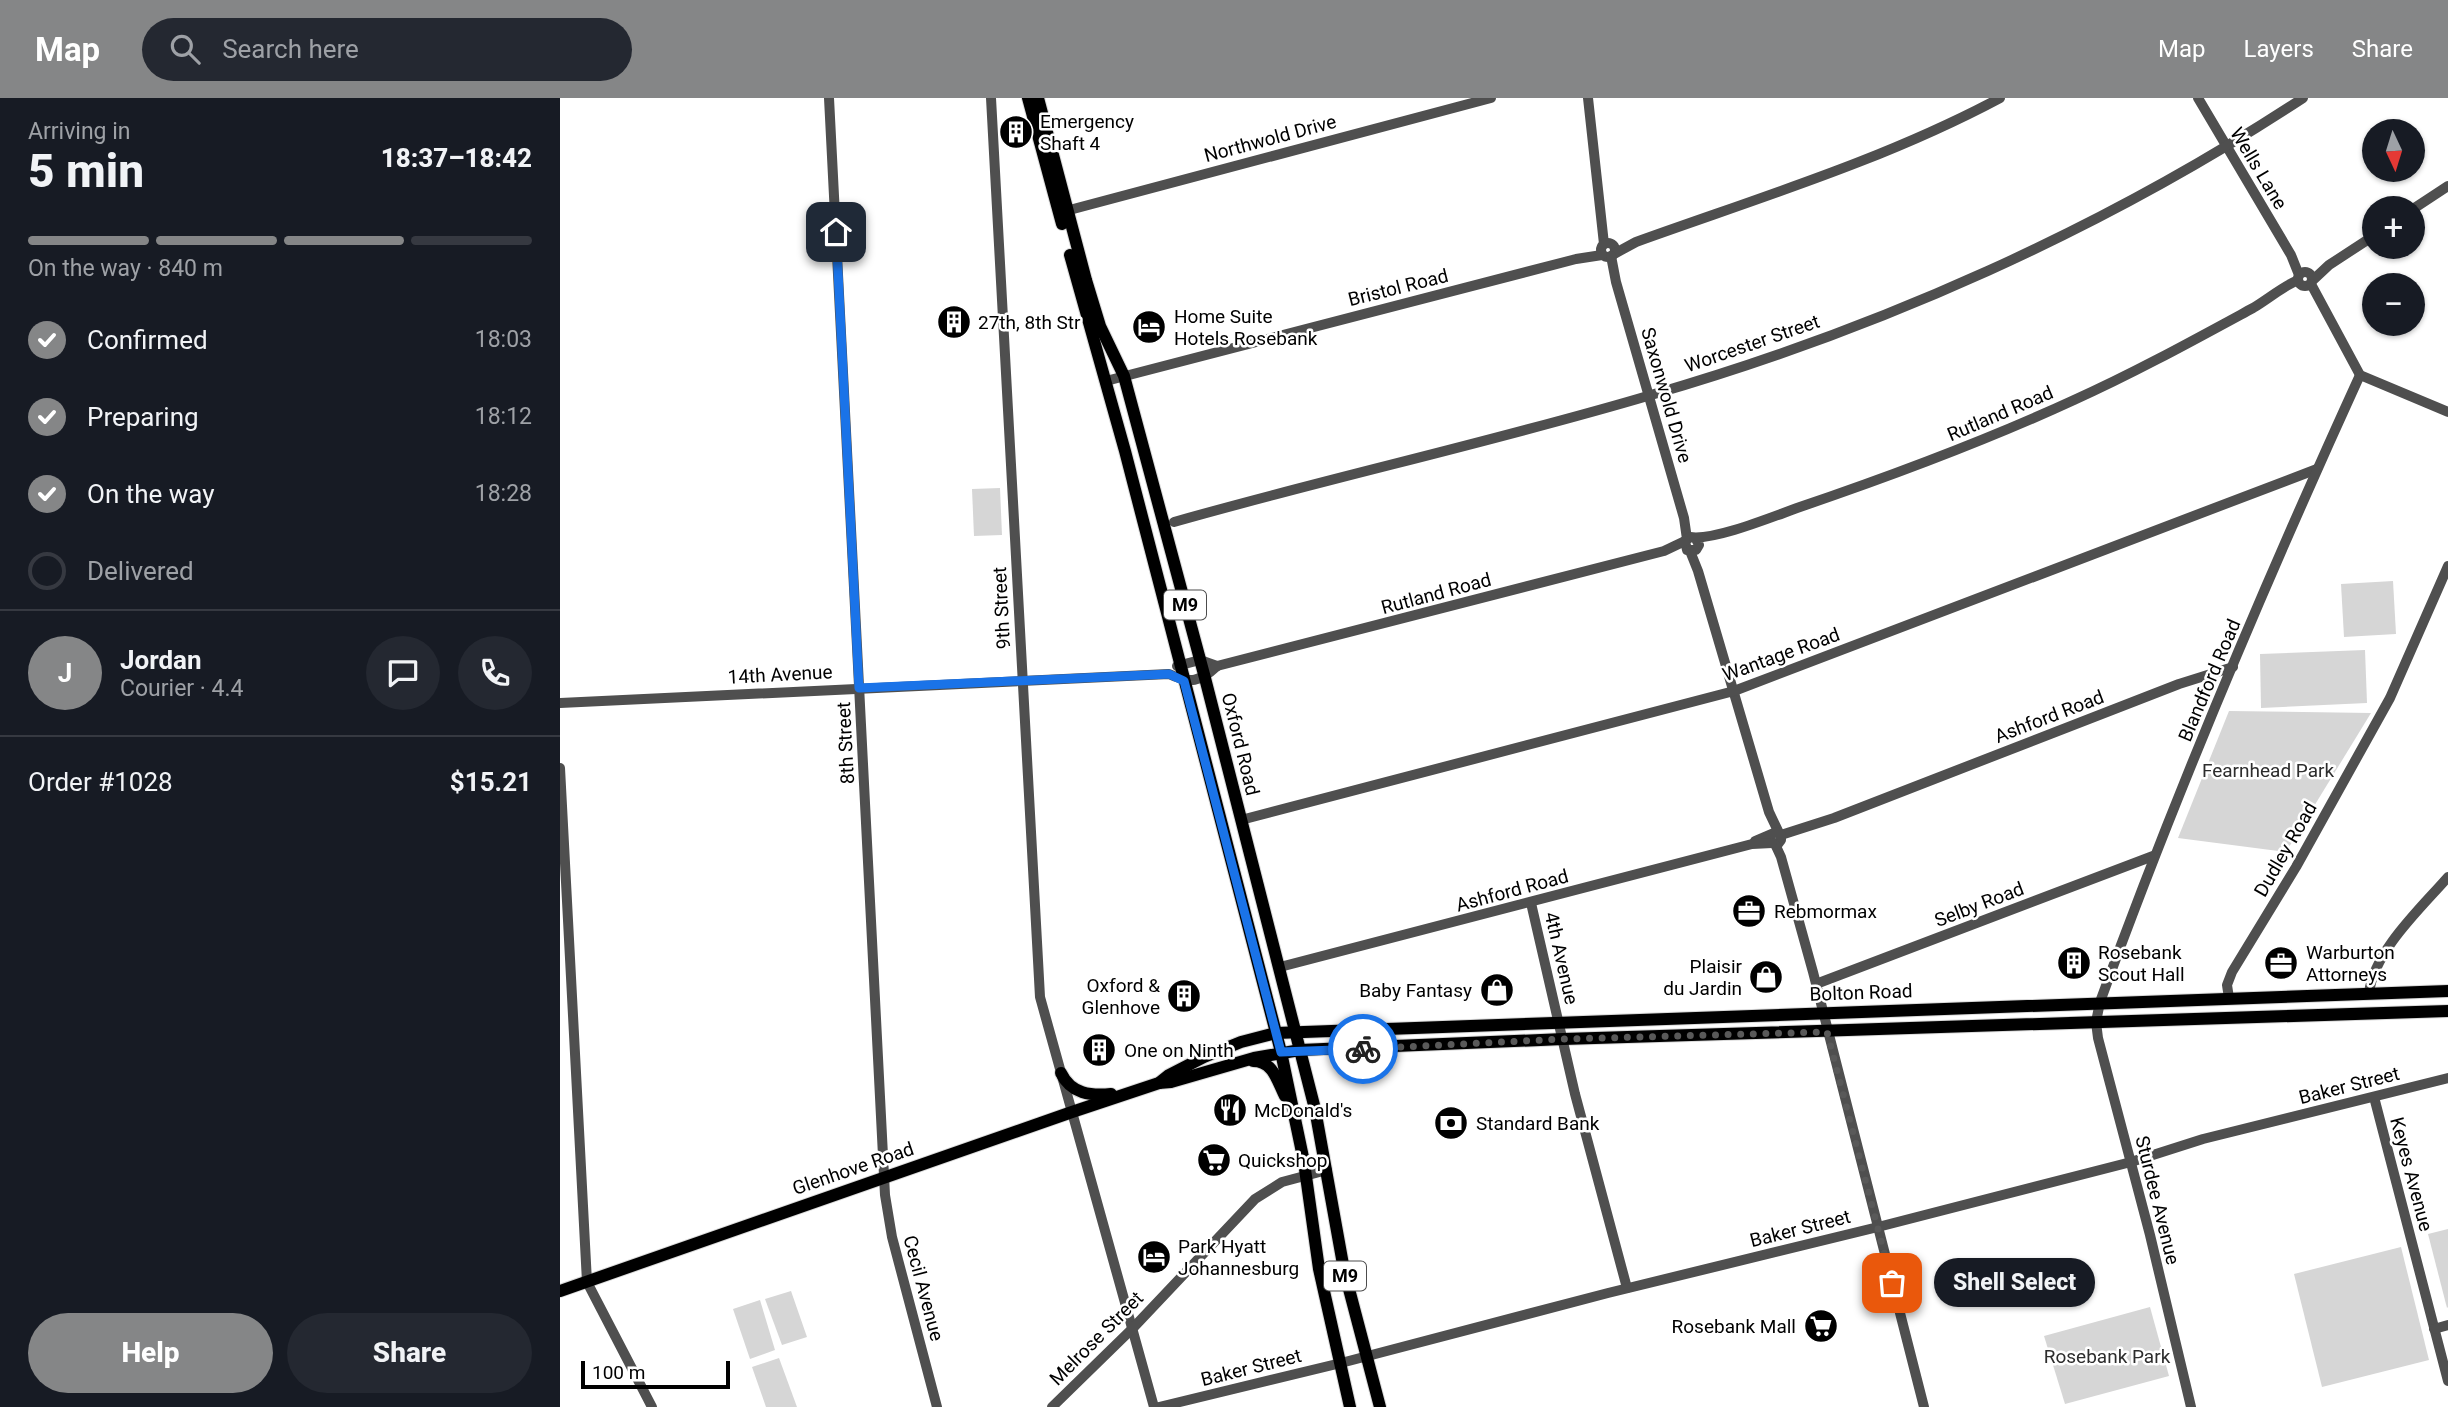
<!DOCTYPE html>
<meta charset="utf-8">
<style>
body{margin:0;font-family:Roboto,sans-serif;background:#242831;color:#f1f3f6;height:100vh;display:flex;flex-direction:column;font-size:26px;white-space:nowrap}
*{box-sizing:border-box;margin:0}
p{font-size:23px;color:#9ea1a6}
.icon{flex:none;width:38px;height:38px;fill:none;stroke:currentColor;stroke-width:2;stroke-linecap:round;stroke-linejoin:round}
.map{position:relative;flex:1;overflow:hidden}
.side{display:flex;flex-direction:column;background:#171b24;width:560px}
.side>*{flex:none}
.needle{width:46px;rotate:176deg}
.tools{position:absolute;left:1802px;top:21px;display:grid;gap:14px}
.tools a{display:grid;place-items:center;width:63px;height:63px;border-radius:50%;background:#171b24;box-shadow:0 2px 5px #0004;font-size:35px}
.scale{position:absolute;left:21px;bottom:18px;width:149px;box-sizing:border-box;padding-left:7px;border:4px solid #000;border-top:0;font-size:19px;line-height:24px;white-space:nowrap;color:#000;-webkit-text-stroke:5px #fff;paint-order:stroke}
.pin{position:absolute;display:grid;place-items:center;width:60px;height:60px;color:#fff;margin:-30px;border-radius:14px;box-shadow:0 4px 10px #0006}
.courier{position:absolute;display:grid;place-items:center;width:70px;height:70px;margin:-35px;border:5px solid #1a73e8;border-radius:50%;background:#fff;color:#222;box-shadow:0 2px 9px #0007}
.bubble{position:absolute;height:49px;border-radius:24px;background:#171b24;box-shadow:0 2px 5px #0004;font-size:23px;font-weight:800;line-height:49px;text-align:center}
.headline em{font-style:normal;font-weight:800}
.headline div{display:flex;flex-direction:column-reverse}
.headline{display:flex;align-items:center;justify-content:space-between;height:119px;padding:0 28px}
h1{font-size:46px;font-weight:800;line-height:52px}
.bar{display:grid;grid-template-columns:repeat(4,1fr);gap:10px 7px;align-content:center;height:84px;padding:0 28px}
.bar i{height:9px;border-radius:5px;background:#363941}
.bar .on{background:#858687}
.bar p{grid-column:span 4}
.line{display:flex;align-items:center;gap:18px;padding:0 28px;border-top:2px solid #363941}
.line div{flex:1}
.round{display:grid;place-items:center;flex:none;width:74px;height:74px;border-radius:37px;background:#242831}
ol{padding:0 28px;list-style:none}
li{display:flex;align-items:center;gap:21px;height:77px}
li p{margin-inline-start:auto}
li .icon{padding:7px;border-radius:50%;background:#858687;color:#fff;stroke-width:4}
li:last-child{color:#9ea1a6}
li i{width:38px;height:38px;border:4px solid #363941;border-radius:50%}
.button{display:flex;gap:14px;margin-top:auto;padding:14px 28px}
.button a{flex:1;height:80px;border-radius:42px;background:#858687;color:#fff;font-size:28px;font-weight:800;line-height:80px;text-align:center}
.button a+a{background:#242831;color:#f1f3f6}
header{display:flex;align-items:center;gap:42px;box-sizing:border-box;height:98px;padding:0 35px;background:#858687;color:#fff}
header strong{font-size:33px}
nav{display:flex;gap:38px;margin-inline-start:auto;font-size:24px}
.search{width:490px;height:63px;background:#242831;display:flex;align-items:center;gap:18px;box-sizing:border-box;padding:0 24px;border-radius:38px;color:#9ea1a6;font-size:26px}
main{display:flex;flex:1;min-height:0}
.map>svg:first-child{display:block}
</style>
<header>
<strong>Map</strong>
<div class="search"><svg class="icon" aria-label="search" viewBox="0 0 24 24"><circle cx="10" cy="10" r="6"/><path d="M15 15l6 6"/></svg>Search here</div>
<nav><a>Map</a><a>Layers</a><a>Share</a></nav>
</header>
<main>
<section class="side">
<div class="headline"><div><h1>5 min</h1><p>Arriving in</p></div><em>18:37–18:42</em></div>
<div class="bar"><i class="on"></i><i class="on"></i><i class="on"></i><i></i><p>On the way · 840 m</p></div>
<ol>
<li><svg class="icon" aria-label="check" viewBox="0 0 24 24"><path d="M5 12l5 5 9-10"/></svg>Confirmed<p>18:03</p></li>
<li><svg class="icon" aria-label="check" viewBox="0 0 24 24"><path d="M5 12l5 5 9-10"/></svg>Preparing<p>18:12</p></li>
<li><svg class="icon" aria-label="check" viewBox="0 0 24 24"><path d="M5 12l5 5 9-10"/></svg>On the way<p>18:28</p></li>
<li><i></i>Delivered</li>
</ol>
<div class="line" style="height:126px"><b class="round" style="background:#858687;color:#fff">J</b><div><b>Jordan</b><p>Courier · 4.4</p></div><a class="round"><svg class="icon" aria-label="chat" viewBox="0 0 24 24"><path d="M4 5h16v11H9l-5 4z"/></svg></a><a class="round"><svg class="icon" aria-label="phone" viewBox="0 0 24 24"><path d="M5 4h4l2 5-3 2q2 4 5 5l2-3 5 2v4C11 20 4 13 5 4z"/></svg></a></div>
<div class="line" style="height:91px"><div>Order #1028</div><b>$15.21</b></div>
<div class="button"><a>Help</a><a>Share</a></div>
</section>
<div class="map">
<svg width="1888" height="1309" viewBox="0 0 1888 1309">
<rect width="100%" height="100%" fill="#fff"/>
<!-- green -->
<g fill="#d6d6d6">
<path d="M440,390L442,437L414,438L412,391Z"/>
<path d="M1833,483L1836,536L1784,539L1781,486Z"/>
<path d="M1805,552L1807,605L1701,610L1700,556Z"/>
<path d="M1669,613L1811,615L1726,754L1618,740Z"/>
<path d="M1888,1131V1209L1887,1210L1868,1136Z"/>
<path d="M1841,1149L1869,1262L1762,1289L1734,1176Z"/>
<path d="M231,1193L247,1239L222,1247L205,1201Z"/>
<path d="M200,1202L215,1252L190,1261L173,1211Z"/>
<path d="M1590,1209L1609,1278L1505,1306L1484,1238Z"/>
<path d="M219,1260L237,1309H206L192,1269Z"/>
</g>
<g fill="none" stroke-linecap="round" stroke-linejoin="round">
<!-- major casing -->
<g stroke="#dbdbdb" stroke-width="14">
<g id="major">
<path d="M468,0L502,126"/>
<path d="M478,0L526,182L540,228L564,278L645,580L755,1011L784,1172L820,1309"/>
<path d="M510,157L565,353L721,954L744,1064L759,1171L790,1309"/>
<path d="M693,963C713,963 717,982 725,998"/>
<path d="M501,975C511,996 531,998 551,996"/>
<path d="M599,985L611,984L694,960L740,952L1003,941L1888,913"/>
<path d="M0,1193L512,1014L599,985L609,977L644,959L681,944L716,935L1888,893"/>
</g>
</g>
<!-- minor -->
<g stroke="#4f4f4f" stroke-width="10">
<path d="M269,0L325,1097L332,1139L377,1309"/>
<path d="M431,0L480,899L594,1309"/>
<path d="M1028,0L1044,146"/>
<path d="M1638,0L1731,157L1739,177"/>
<path d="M1853,111L1888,88"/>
<path d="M502,114L931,0"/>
<circle cx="1048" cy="152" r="7"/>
<path d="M1054,156L1076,144C1198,100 1324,62 1440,0"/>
<path d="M1051,158L1056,184L1124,420L1127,441"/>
<circle cx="1745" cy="181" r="7"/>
<path d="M1753,182L1769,167L1815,137"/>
<path d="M1751,186L1800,277L1888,314"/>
<path d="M546,283L1016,161L1042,157"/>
<path d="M614,424C772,379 933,344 1091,297C1319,231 1544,131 1743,0"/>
<path d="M1136,441L1139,447L1136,452H1127L1125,443L1130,439C1153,443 1212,419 1237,410C1331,378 1423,344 1514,302C1574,275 1634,242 1693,210C1708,201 1722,189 1738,182"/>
<path d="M1130,453L1138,473L1209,714L1219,735"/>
<path d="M617,568L640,562L657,568"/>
<path d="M657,568L1104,453L1125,443"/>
<path d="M0,605L609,576C630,586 640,584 657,568"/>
<path d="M0,670L27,1184L92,1309"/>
<path d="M681,722L1174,593L1757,371"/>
<path d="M1221,737L1274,720L1619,586L1673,569"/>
<path d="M1195,743L1216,734L1221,737V742L1218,746L1212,745L1210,738"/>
<path d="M1215,746L1221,759L1253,874L1364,1309"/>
<path d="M971,805L1015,996L1067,1190"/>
<path d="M720,869L1192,746L1212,745"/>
<path d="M1256,886L1593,758"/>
<path d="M1809,895C1814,853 1861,810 1888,779"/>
<path d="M1669,900L1667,887L1672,874L1736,769L1830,600L1888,468"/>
<path d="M1814,999L1888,1283"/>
<path d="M1874,1231L1888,1227"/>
<path d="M492,1309L573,1230L695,1101L722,1084L767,1072"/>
<path d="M599,1309L781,1265L1048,1195L1318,1129L1571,1064L1643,1041L1888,980"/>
<path d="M1631,1309L1590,1137L1538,940L1536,924L1540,904C1617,692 1706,483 1800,277"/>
</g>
<!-- major -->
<use href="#major" stroke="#000" stroke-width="12"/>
</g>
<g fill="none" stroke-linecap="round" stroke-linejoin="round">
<!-- done -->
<path stroke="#595959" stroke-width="7" stroke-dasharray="0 12.6" d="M803,951L1003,941L1267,934L1332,1185"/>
<!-- route -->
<path stroke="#1a73e8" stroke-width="9" d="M276,134L299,590L609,576L624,583L721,954L803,951"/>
</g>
<!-- icons -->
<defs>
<g id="building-disc" transform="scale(1.75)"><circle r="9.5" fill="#000" stroke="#fff"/><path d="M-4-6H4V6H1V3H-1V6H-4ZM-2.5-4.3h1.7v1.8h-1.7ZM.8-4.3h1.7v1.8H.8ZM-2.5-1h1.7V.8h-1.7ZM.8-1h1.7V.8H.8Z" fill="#fff"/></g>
<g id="hotel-disc" transform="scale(1.75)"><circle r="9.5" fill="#000" stroke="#fff"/><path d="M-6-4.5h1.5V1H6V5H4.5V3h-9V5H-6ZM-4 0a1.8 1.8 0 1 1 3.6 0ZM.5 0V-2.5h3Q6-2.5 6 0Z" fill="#fff"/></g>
<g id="office-disc" transform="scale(1.75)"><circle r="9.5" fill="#000" stroke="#fff"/><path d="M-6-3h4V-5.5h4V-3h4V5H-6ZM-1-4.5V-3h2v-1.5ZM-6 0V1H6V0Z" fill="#fff"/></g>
<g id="shop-disc" transform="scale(1.75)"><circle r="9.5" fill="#000" stroke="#fff"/><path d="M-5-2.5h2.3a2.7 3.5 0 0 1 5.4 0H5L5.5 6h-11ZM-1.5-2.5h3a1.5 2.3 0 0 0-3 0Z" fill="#fff"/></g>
<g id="restaurant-disc" transform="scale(1.75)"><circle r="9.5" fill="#000" stroke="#fff"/><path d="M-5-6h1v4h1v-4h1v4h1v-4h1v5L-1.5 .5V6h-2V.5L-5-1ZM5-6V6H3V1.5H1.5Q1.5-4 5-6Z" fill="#fff"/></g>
<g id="bank-disc" transform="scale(1.75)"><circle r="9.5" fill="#000" stroke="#fff"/><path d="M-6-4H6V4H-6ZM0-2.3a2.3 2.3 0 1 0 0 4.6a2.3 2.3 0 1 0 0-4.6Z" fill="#fff"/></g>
<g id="supermarket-disc" transform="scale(1.75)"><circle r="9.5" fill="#000" stroke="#fff"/><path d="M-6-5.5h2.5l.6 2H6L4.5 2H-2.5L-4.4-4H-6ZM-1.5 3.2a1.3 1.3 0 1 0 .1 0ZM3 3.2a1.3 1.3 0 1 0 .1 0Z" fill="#fff"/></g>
</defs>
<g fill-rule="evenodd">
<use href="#building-disc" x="456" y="34"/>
<use href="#building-disc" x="394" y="224"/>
<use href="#hotel-disc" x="589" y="229"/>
<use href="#office-disc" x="1189" y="813"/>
<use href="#building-disc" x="1514" y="865"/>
<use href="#office-disc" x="1721" y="865"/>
<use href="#shop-disc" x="1206" y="879"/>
<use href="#shop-disc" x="937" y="892"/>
<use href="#building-disc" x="624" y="898"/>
<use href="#building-disc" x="539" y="952"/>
<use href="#restaurant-disc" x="670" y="1012"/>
<use href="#bank-disc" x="891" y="1025"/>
<use href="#supermarket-disc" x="654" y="1062"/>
<use href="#hotel-disc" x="594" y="1159"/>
<use href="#supermarket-disc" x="1261" y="1228"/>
</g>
<g text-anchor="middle" stroke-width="5" stroke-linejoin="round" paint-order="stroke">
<!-- shield labels -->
<g fill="#fff" stroke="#4c4c4c" stroke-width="2">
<rect x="604" y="492.5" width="42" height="29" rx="5"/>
<rect x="764" y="1163.5" width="42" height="29" rx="5"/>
</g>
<g font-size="18" font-weight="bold" fill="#000">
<text x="625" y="513">M9</text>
<text x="785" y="1184">M9</text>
</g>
<!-- poi labels -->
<g font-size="19" fill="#000" stroke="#fff" text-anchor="start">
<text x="480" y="30">Emergency<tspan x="480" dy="22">Shaft 4</tspan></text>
<text x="614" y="225">Home Suite<tspan x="614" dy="22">Hotels Rosebank</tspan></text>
<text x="418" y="231">27th, 8th Str</text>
<text x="1214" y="820">Rebmormax</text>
<text x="1538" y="861">Rosebank<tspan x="1538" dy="22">Scout Hall</tspan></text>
<text x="1746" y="861">Warburton<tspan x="1746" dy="22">Attorneys</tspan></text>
<text x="1182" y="875" text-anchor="end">Plaisir<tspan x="1182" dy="22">du Jardin</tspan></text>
<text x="600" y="894" text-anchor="end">Oxford &amp;<tspan x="600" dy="22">Glenhove</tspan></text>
<text x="912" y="899" text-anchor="end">Baby Fantasy</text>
<text x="564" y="959">One on Ninth</text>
<text x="694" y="1019">McDonald's</text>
<text x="916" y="1032">Standard Bank</text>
<text x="678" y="1069">Quickshop</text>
<text x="618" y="1155">Park Hyatt<tspan x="618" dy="22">Johannesburg</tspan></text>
<text x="1236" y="1235" text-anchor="end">Rosebank Mall</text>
</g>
<!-- street labels -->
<g font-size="19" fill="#000" stroke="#fff">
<text transform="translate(710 40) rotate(-15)" y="7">Northwold Drive</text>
<text transform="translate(1699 70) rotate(59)" y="7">Wells Lane</text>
<text transform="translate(838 189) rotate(-14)" y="7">Bristol Road</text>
<text transform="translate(1192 245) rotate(-19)" y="7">Worcester Street</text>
<text transform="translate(1107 297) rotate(74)" y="7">Saxonwold Drive</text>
<text transform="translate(1440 315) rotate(-23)" y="7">Rutland Road</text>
<text transform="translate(876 495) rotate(-15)" y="7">Rutland Road</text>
<text transform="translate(441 510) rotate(-93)" y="7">9th Street</text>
<text transform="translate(1221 556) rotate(-20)" y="7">Wantage Road</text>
<text transform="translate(220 576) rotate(-3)" y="7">14th Avenue</text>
<text transform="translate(1649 582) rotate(-67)" y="7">Blandford Road</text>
<text transform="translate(1489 618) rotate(-21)" y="7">Ashford Road</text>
<text transform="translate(285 645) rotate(-93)" y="7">8th Street</text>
<text transform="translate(681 646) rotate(76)" y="7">Oxford Road</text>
<text transform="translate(1725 751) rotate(-60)" y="7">Dudley Road</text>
<text transform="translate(952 792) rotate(-15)" y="7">Ashford Road</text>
<text transform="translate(1419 806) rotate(-21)" y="7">Selby Road</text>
<text transform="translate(1002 860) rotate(77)" y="7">4th Avenue</text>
<text transform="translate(1301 894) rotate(-2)" y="7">Bolton Road</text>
<text transform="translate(1789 987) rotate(-14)" y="7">Baker Street</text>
<text transform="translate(293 1070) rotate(-19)" y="7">Glenhove Road</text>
<text transform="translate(1852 1076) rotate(75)" y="7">Keyes Avenue</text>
<text transform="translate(1598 1102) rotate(76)" y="7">Sturdee Avenue</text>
<text transform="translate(1240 1130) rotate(-14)" y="7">Baker Street</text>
<text transform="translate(364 1190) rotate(75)" y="7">Cecil Avenue</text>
<text transform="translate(536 1240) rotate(-45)" y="7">Melrose Street</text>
<text transform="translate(691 1269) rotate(-14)" y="7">Baker Street</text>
</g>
<!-- park labels -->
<g font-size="19" fill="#2d2d2d" stroke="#fff">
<text x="1708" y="679">Fearnhead Park</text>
<text x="1547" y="1265">Rosebank Park</text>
</g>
</g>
</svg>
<div class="tools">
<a><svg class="needle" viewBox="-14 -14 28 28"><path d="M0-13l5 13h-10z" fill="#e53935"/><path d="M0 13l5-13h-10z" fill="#9ea1a6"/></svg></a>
<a>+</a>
<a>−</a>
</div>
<div class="scale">100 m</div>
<div class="pin" style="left:1332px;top:1185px;background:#ea580c"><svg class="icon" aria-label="bag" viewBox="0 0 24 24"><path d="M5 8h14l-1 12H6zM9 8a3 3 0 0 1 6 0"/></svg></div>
<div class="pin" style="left:276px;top:134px;background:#1f2937"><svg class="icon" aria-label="home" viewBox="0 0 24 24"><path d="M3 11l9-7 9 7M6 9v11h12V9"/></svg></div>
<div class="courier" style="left:803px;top:951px"><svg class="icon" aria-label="bike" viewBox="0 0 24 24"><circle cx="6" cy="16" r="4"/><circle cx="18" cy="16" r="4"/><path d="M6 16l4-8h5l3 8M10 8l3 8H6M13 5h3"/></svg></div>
<div class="bubble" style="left:1374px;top:1160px;width:161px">Shell Select</div>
</div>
</main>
